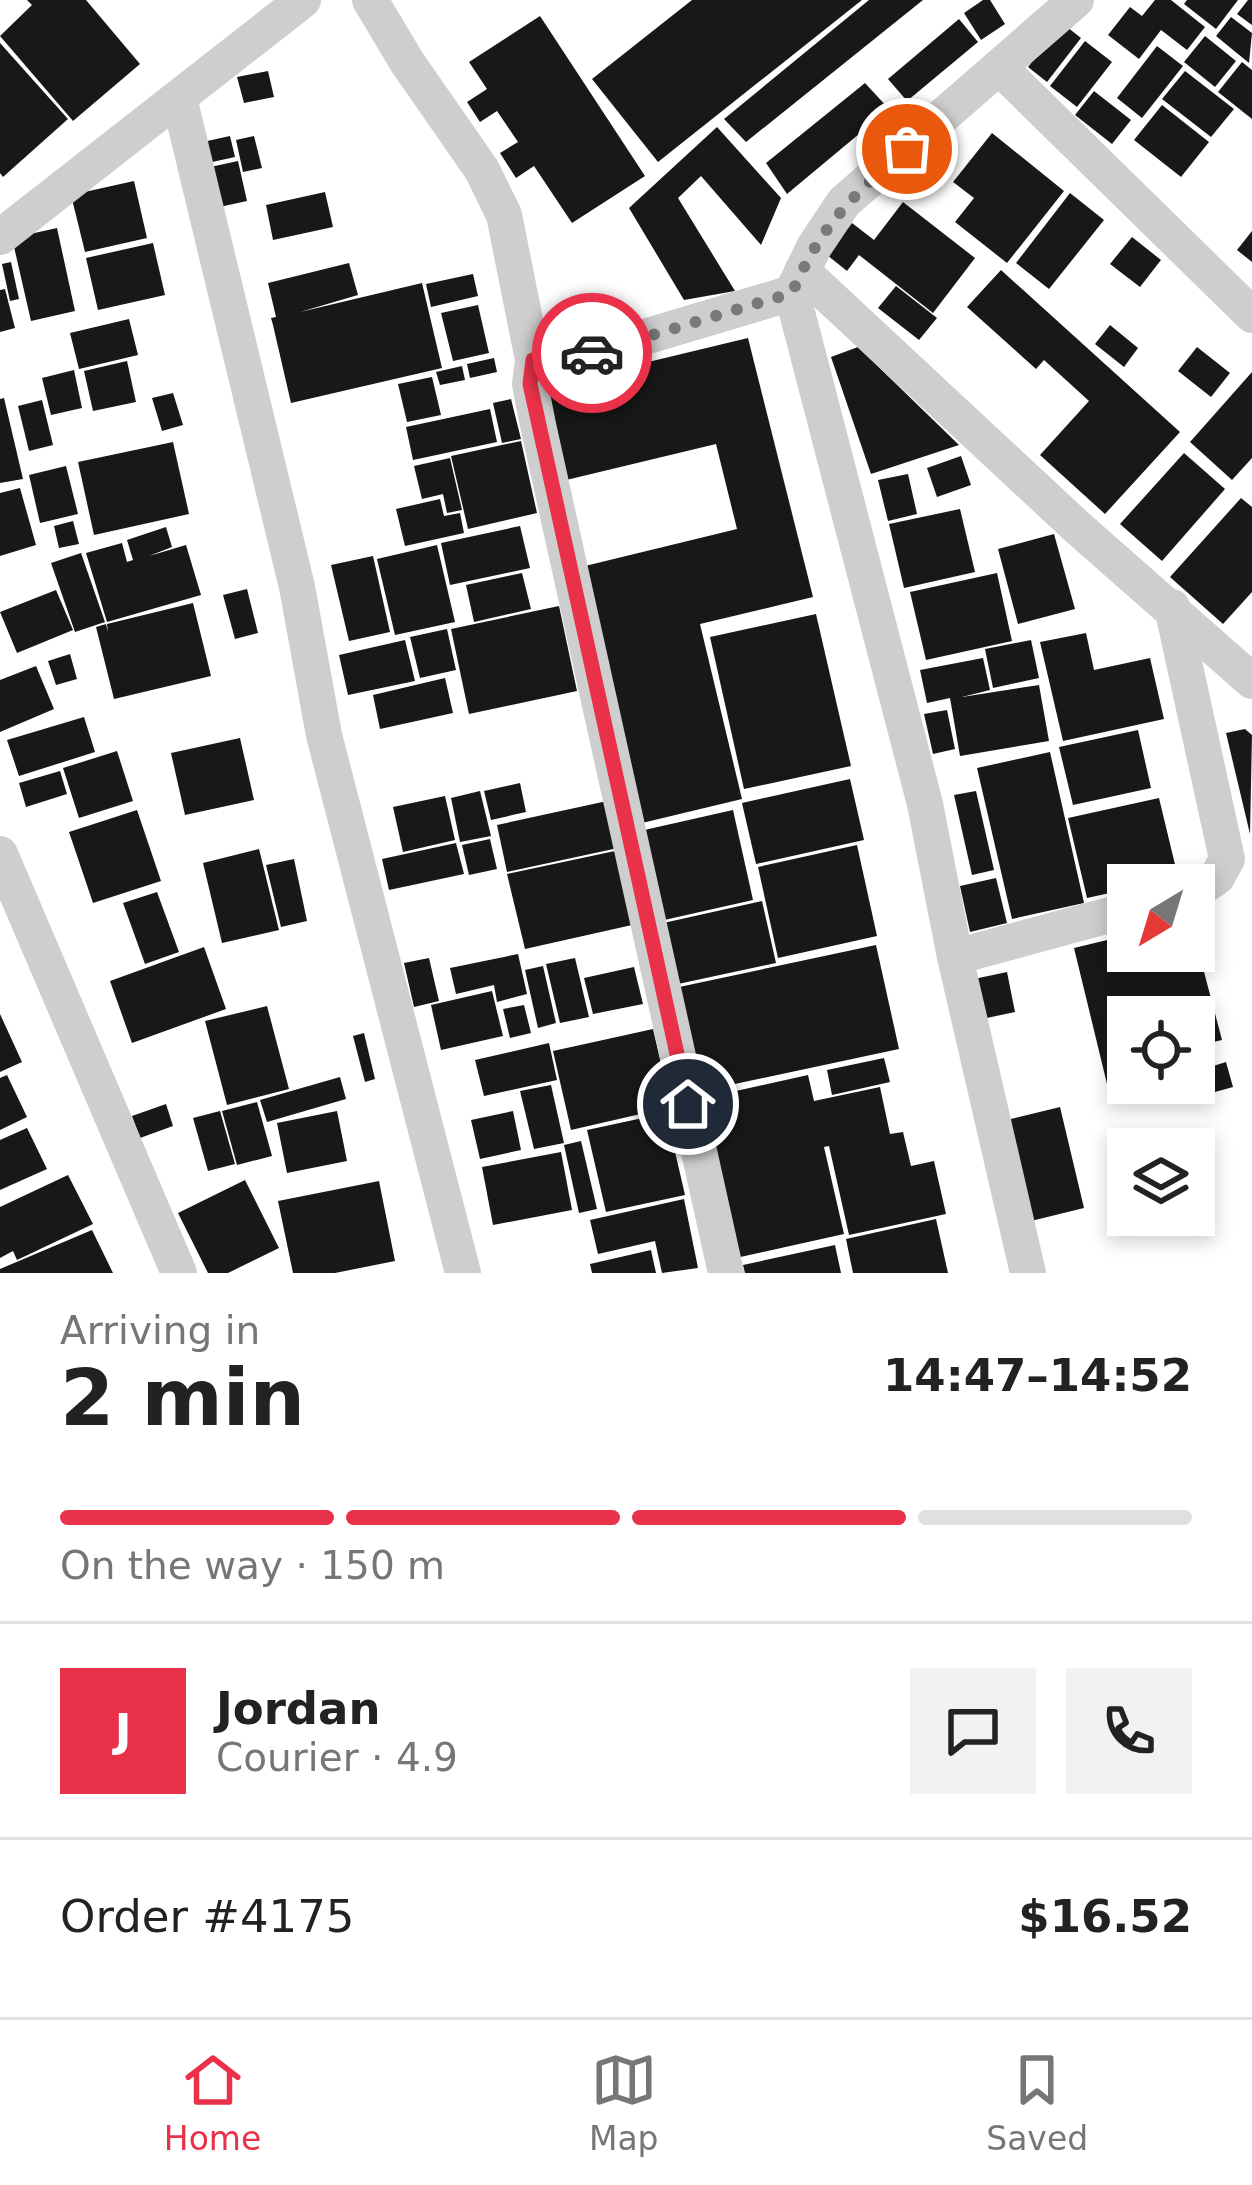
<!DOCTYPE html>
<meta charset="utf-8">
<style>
body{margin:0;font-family:"DejaVu Sans",sans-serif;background:#f2f2f2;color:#222;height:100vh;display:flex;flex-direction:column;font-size:45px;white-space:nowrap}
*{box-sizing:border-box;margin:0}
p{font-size:39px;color:#767676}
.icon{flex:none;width:66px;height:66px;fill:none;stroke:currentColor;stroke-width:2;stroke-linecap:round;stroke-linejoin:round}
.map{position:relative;height:1273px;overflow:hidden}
.panel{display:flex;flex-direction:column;background:#fff;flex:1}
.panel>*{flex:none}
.needle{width:78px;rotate:218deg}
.tools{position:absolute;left:1107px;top:864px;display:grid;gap:24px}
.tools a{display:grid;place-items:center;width:108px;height:108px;border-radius:0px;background:#fff;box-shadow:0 6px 18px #0003;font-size:60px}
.pin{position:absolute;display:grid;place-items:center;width:102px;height:102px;color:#fff;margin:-51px;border:6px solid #fff;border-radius:50%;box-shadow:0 3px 12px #0007}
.courier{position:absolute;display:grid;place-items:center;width:120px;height:120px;margin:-60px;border:9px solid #e93249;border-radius:50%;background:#fff;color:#222;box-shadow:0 3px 15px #0007}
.summary em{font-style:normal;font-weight:700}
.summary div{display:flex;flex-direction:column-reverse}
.summary{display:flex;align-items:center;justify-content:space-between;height:204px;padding:0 60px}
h1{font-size:78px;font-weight:700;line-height:90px}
.bar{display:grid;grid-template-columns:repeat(4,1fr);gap:18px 12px;align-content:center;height:144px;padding:0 60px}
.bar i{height:15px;border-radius:9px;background:#e0e0e0}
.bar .active{background:#e93249}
.bar p{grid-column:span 4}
.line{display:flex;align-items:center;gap:30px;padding:0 60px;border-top:3px solid #e0e0e0}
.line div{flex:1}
.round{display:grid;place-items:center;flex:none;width:126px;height:126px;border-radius:0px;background:#f2f2f2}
.tab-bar{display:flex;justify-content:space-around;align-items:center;height:168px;border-top:3px solid #e0e0e0;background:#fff;font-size:33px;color:#767676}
.tab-bar a{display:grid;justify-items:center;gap:6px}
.tab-bar .active{color:#e93249}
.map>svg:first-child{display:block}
</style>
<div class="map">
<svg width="1252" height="1273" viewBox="0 0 1252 1273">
<rect width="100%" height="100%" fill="#fff"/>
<!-- building -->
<g fill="#181818">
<path d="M27,0H86L140,64L73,121L0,36L32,5Z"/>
<path d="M692,0H862L658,162L592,79Z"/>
<path d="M869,0H923L746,142L724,119Z"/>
<path d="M983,0H990L1005,24L981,40L964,13Z"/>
<path d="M1155,0H1171L1205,27L1187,50L1161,30L1139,59L1108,35L1130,7L1142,16Z"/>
<path d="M1187,0H1238L1216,29L1184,4Z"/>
<path d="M1248,0H1252V25L1237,14Z"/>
<path d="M540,16L645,176L572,223L534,166L516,178L500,153L518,142L497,111L480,122L467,102L487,89L469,62Z"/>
<path d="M1231,17L1252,33L1249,63L1216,36Z"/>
<path d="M959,19L978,42L907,101L888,79Z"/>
<path d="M1062,23L1081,38L1047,82L1028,67Z"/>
<path d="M1205,36L1236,61L1215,87L1184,62Z"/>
<path d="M1085,41L1112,62L1077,107L1050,86Z"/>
<path d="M0,43L68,119L3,177L0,173Z"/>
<path d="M1157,46L1183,66L1142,118L1117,98Z"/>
<path d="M1242,62L1252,70V119L1218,92Z"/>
<path d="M268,71L274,97L244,103L237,77Z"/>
<path d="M1185,71L1234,109L1211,137L1162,99Z"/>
<path d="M865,83L889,109L787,194L766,163Z"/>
<path d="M1094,91L1131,120L1112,144L1075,115Z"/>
<path d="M1162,105L1209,142L1181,177L1134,140Z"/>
<path d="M717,127L781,198L761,245L701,176L678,198L735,291L684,300L629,208Z"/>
<path d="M992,133L1064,191L1007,263L955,222L974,198L953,182Z"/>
<path d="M230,136L235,157L203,164L198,143Z"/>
<path d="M254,136L262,168L243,172L236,140Z"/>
<path d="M238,161L247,201L210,209L201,169Z"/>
<path d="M134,181L147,238L85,252L71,195Z"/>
<path d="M325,192L333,227L273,240L266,205Z"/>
<path d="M1070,193L1104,220L1049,289L1016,263Z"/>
<path d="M903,202L975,258L933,313L859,255L847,271L827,255L852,223L874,240Z"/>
<path d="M57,228L75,311L31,321L12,238Z"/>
<path d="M1252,231V262L1237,250Z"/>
<path d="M1132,237L1161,260L1140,287L1110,264Z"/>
<path d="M153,243L165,295L98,310L86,258Z"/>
<path d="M11,262L19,299L10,301L2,264Z"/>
<path d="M349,263L358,295L300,312L422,283L442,368L291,403L273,325L271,318L276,317L268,283Z"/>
<path d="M1001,270L1180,432L1105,514L1040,455L1089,401L1044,360L1036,369L967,307Z"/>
<path d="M473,274L478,296L431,307L426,284Z"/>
<path d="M896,286L937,318L919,340L878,308Z"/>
<path d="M5,289L15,328L0,332V290Z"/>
<path d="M478,305L489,353L453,361L441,313Z"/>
<path d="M129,319L138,355L79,369L70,333Z"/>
<path d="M1110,325L1138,348L1124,367L1095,344Z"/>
<path d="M748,338L813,597L700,624L742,799L642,823L585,566L737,529L716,444L558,482L536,389Z"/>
<path d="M858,347L959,445L871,474L831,357Z"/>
<path d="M1197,347L1230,373L1211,397L1178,371Z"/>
<path d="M494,358L497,372L470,378L467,364Z"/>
<path d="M127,361L136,402L93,411L84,371Z"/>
<path d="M462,366L465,380L440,385L436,372Z"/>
<path d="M74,370L82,408L51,415L42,378Z"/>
<path d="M1252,372V458L1232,480L1190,442Z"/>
<path d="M432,377L441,415L407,422L398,384Z"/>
<path d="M173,393L183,425L162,431L152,398Z"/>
<path d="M4,398L23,479L0,483V399Z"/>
<path d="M511,399L521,439L502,443L493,403Z"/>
<path d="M42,400L53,445L29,451L18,406Z"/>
<path d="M490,409L497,442L413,460L406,427Z"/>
<path d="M521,441L537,513L468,529L451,456Z"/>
<path d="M173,442L189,514L94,535L78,462Z"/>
<path d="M1184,453L1225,489L1162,561L1120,524Z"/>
<path d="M961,456L971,485L937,497L927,468Z"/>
<path d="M450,458L462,510L447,513L443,494L422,499L414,466Z"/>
<path d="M66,466L78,514L40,523L29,475Z"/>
<path d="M908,474L917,514L888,521L878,480Z"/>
<path d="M20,488L36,545L0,556V493Z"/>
<path d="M1241,498L1252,507V592L1223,624L1170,577Z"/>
<path d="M440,499L444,516L460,513L464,533L405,546L396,509Z"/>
<path d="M960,509L975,572L904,588L889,524Z"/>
<path d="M73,521L79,544L59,548L54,526Z"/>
<path d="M520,526L530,568L450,585L441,543Z"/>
<path d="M166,527L172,547L149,556L186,545L201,595L107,622L86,553L122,543L127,562L133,560L127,540Z"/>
<path d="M1054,534L1075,609L1018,624L998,549Z"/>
<path d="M437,545L455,622L395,635L377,559Z"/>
<path d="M81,553L105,622L75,632L51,563Z"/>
<path d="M373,556L390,632L349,641L331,565Z"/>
<path d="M522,573L531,609L474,622L466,585Z"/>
<path d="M997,573L1012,641L926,660L910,592Z"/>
<path d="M247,589L258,633L235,639L223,595Z"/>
<path d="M56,590L73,630L17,653L0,612Z"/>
<path d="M193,603L211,676L114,699L96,627L106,624L108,632L107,624Z"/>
<path d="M559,606L577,691L469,714L451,629Z"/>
<path d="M816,614L851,766L744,789L710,637Z"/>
<path d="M447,629L456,670L420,678L410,637Z"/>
<path d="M1086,633L1094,670L1150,658L1164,719L1063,741L1040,642Z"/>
<path d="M405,640L415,681L348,695L339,655Z"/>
<path d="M1031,640L1039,678L993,688L985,649Z"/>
<path d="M70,654L77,679L56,685L48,661Z"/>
<path d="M983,658L990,690L962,697L1039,685L1049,741L960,756L950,698L927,703L920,670Z"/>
<path d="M36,666L54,709L0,732V680Z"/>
<path d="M445,678L453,713L380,729L373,695Z"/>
<path d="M947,710L955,749L933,754L924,714Z"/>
<path d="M84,717L95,752L19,776L7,740Z"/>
<path d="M1245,729L1252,735L1250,834L1226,733Z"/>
<path d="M1138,730L1151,788L1073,805L1059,747Z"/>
<path d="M240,738L254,800L185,815L171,753Z"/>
<path d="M117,751L133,801L79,818L63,768Z"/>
<path d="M1050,752L1084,903L1012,919L977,768Z"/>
<path d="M60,771L67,794L26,807L19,783Z"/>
<path d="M850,779L864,840L756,864L742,803Z"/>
<path d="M520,783L526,812L491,820L484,791Z"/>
<path d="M480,791L491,836L460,842L451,798Z"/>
<path d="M976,791L994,870L972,875L954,795Z"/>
<path d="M445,796L455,840L403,852L393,807Z"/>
<path d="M1159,798L1178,877L1128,885V889L1087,898L1068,818Z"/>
<path d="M607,801L618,848L507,872L497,825Z"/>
<path d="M137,810L161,881L93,903L69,832Z"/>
<path d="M733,810L753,900L651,923L631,833Z"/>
<path d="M490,839L497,869L469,875L462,845Z"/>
<path d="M456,843L464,874L389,890L382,859Z"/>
<path d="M857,845L877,936L778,958L758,867Z"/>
<path d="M259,849L279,930L222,943L203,863Z"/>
<path d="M615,851L632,925L525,949L507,874Z"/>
<path d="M294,859L307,921L281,927L266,865Z"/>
<path d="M996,878L1007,923L970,932L960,886Z"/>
<path d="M157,892L179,952L145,964L123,903Z"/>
<path d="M762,901L776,963L664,987L650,926Z"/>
<path d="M1194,934L1222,1040L1201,1045L1205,1065L1194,1068V1017H1128V1084L1108,1088L1074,948L1128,935V951H1194Z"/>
<path d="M876,945L899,1049L688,1094L665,990Z"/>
<path d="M204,947L226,1009L132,1043L110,981Z"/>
<path d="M518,954L527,994L497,1002L494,985L456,994L450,968Z"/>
<path d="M429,958L439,1001L414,1007L404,963Z"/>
<path d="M575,958L589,1017L560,1023L546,964Z"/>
<path d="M543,966L556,1023L538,1028L525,970Z"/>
<path d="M634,967L643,1004L593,1014L584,978Z"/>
<path d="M1007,972L1015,1012L982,1019L974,979Z"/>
<path d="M492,991L503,1036L441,1050L431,1005Z"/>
<path d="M524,1005L531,1033L510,1038L503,1009Z"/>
<path d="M267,1006L289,1089L227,1105L205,1021Z"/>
<path d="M0,1014L22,1062L0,1072Z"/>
<path d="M653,1029L671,1107L571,1130L553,1051Z"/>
<path d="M364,1033L375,1079L365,1082L353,1036Z"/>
<path d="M549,1043L557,1080L484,1096L475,1060Z"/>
<path d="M884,1058L890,1082L832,1095L827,1070Z"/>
<path d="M1226,1062L1233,1087L1197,1097L1194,1072Z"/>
<path d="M7,1075L27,1117L0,1130V1078Z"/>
<path d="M808,1075L814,1101L880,1087L890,1134L903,1132L911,1166L934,1161L946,1214L849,1235L829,1146L824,1147L844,1234L727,1260L691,1101Z"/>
<path d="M340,1077L346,1099L267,1122L260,1100Z"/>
<path d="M551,1085L564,1143L534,1149L520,1091Z"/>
<path d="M257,1102L272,1156L237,1165L222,1111Z"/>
<path d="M166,1104L173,1126L140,1138L132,1116Z"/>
<path d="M1060,1107L1084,1208L1027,1222L1003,1121Z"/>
<path d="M220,1111L235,1164L208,1171L193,1118Z"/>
<path d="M337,1111L347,1161L287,1173L277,1123Z"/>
<path d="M513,1111L521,1150L480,1159L471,1120Z"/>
<path d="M666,1113L685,1195L606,1212L587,1130Z"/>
<path d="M27,1128L47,1169L0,1190V1140Z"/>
<path d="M581,1141L597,1209L579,1213L564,1145Z"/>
<path d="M561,1152L572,1210L493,1225L482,1167Z"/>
<path d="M68,1175L93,1224L17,1260L13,1251L0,1258V1207Z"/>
<path d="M245,1180L279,1248L228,1273H208L178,1213Z"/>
<path d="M379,1181L395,1261L335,1273H293L278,1201Z"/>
<path d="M684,1199L698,1268L662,1273L655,1241L598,1254L590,1220Z"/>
<path d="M936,1219L948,1273H853L846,1239Z"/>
<path d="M92,1230L113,1273H0V1269Z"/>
<path d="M835,1245L841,1273H745L743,1265Z"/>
<path d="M651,1250L656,1273H592L590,1264Z"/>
</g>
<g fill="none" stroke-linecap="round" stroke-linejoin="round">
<!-- minor -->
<g stroke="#cecece" stroke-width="36">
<path d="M370,0L407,62L482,170L504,215L533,360L530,384L538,425L726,1273"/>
<path d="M1001,69L1252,315"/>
<path d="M179,98L297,587L324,735L463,1273"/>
<path d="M0,237L303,0"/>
<path d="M802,271L1077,527L1252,681"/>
<path d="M533,360L584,355L792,293"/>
<path d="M1172,607L1227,859L1217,877L1194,893"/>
<path d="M0,854L179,1273"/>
<path d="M955,957L1128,910"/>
<path d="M1028,1273L955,957L925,804L792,293L814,247L844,202L1076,0"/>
</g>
</g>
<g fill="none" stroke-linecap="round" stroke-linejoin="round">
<!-- done -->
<path stroke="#797979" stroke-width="12" stroke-dasharray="0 21.6" d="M592,353L792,293C822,224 851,197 907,149"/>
<!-- route -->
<path stroke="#e93249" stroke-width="15" d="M592,353L533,360L530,384L688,1104"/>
</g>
</svg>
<div class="tools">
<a><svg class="needle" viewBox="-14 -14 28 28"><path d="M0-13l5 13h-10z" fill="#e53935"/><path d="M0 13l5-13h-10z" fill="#767676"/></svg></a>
<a><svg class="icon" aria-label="locate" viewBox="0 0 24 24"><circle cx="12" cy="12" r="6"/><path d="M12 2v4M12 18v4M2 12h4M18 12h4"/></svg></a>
<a><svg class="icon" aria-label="layers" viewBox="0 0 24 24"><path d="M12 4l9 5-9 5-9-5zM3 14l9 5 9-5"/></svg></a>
</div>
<div class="pin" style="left:907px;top:149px;background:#ea580c"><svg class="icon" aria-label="bag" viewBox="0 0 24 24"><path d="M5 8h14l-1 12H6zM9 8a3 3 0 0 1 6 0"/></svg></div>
<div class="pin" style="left:688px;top:1104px;background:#1f2937"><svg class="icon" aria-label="home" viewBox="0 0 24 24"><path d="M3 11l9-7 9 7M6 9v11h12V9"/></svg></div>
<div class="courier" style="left:592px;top:353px"><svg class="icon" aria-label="car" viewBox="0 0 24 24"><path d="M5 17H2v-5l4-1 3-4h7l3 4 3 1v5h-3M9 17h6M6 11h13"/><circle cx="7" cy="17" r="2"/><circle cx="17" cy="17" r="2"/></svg></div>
</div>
<section class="panel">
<div class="summary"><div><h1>2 min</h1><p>Arriving in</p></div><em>14:47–14:52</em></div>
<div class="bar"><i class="active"></i><i class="active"></i><i class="active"></i><i></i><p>On the way · 150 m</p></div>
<div class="line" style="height:216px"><b class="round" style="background:#e93249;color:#fff">J</b><div><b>Jordan</b><p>Courier · 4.9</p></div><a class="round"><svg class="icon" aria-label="chat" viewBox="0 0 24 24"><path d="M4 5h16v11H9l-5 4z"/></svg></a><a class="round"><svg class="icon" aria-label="phone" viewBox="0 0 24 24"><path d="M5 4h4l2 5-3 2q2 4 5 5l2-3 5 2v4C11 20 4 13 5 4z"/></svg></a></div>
<div class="line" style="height:156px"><div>Order #4175</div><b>$16.52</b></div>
</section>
<nav class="tab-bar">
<a class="active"><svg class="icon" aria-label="home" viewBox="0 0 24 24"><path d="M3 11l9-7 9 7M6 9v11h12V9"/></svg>Home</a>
<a><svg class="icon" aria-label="map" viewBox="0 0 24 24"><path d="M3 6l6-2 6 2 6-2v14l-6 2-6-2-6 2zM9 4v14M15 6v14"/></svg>Map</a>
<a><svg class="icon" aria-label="saved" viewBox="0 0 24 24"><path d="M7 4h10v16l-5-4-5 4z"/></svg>Saved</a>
</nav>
